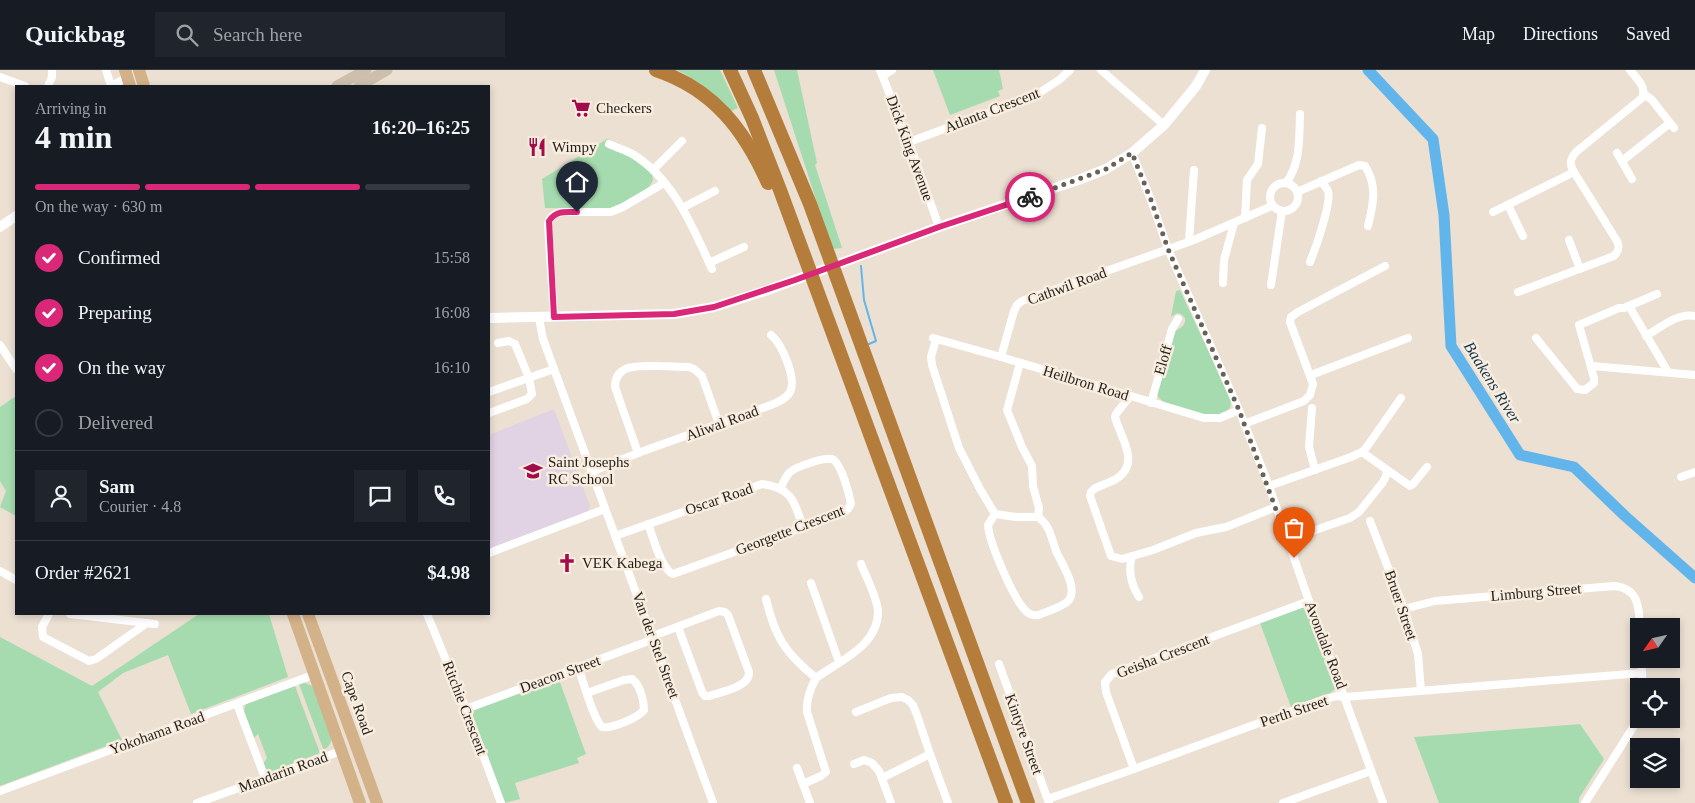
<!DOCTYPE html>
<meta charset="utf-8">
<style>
body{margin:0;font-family:Georgia,serif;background:#20242c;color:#f1f3f6;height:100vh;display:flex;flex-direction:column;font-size:19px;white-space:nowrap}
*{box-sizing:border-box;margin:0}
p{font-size:16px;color:#9ea1a6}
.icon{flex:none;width:28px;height:28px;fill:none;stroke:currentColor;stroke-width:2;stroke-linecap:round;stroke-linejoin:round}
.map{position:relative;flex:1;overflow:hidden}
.details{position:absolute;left:15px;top:15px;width:475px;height:530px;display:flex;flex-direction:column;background:#171b24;border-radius:0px;box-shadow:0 2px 8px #0003}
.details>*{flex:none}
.needle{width:32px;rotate:236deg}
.tools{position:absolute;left:1630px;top:548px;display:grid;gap:10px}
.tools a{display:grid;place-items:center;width:50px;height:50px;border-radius:0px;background:#171b24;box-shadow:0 2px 8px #0003;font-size:25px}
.pin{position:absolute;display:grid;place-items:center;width:42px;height:42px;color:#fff;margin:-51px -21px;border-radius:50% 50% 50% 0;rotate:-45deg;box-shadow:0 0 5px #0007}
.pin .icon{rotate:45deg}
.courier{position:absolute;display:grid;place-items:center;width:50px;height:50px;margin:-25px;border:4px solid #db2777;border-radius:50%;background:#fff;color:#222;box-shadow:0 1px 6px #0007}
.summary em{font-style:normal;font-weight:700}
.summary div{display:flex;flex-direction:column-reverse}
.summary{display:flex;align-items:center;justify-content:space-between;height:85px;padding:0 20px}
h1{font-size:32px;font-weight:700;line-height:38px}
.bar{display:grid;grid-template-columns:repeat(4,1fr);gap:8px 5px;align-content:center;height:60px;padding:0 20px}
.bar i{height:6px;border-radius:4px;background:#363941}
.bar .selected{background:#db2777}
.bar p{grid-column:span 4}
.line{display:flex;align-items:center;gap:12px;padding:0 20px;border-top:1px solid #363941}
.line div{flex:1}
.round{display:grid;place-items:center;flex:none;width:52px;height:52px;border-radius:0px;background:#20242c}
ol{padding:0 20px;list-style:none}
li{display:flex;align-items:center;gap:15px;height:55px}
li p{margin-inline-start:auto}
li .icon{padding:5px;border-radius:50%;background:#db2777;color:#fff;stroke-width:4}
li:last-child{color:#9ea1a6}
li i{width:28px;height:28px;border:2px solid #363941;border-radius:50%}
header{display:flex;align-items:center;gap:30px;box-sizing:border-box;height:70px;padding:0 25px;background:#171b24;border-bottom:1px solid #363941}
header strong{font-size:24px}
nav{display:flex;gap:28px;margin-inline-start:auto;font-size:18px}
.search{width:350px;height:45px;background:#20242c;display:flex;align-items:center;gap:12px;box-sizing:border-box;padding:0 18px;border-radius:0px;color:#9ea1a6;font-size:19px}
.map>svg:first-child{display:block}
</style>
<header>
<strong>Quickbag</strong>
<div class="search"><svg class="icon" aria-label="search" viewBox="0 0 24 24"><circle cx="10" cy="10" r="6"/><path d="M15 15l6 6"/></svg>Search here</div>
<nav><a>Map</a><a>Directions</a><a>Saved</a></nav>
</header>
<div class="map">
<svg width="1695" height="733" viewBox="0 0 1695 733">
<rect width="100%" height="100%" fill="#ebe0d2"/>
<!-- education -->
<path fill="#e1d2e4" d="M554,339L590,436L587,444L489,480V365Z"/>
<!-- green -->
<g fill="#a6dbaf">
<path d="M677,0H720L738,38L729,42C713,26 698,10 677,0Z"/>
<path d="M774,0H797L817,93L815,95L842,178L832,179Z"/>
<path d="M933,0H999L1003,19L998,21L1000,26L950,45Z"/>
<path d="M607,69L611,70L605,75L636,88L652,103L653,110L649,117L625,133L612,138H545L542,109Z"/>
<path d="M1180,220L1231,330L1230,338L1223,344L1205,345L1165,333L1159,328L1157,324L1174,262L1183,256L1185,252V248L1181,244L1177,243L1171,247L1176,221Z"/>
<path d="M16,326V446L0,437L6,421L0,411V337Z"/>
<path d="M1300,538H1303L1309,541L1336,615L1335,619L1330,623L1291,637L1260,553Z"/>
<path d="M199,544H269L288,607L191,644L168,585L123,603L98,622L122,670L0,716V567L92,616Z"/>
<path d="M558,607L586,684L577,688L579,693L515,713L520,729L504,733L472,648V644L475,639Z"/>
<path d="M305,613L313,616L332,668L330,674L324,681L299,614Z"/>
<path d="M295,616L320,683L273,701L265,699L263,694L267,688L258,664L254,668L244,642L245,635L249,632Z"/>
<path d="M1580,654L1604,689L1579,728V733H1439L1414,667Z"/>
</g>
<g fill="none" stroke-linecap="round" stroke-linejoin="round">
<!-- stream -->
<path stroke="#62b5eb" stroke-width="2" d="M861,196L864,230L876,271L869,274"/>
<!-- river -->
<path stroke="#62b5eb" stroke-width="11" d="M1368,0L1433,69L1444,145L1451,276L1520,385L1574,397L1625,446L1695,508"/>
<!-- minor -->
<g stroke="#fff" stroke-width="8">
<path d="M106,0L111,16L128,7"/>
<path d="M880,0L909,72L939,157"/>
<path d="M1101,0L1164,55"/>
<path d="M883,6L892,0"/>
<path d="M0,7L25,16"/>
<path d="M48,16L52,7V0"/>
<path d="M1644,24L1652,30L1674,58"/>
<path d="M909,72L1036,25L1059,10L1070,0"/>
<path d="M609,74C617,78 626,80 634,85C674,110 693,158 712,199"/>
<path d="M1132,83L1151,130L1168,179L1239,340L1269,416L1309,531L1383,733"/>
<path d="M1617,83L1632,109"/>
<path d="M1622,91L1670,53"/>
<path d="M653,100L682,71"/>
<circle cx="1284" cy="127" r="14"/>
<path d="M1286,113C1301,93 1299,68 1300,44"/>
<path d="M1297,122L1359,95L1365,96C1378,116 1373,135 1368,156"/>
<path d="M1508,135L1523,166"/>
<path d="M682,138L715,121"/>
<path d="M1493,142L1574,102"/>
<path d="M1245,148L1247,110L1258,94L1262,58"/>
<path d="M1569,170L1580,199"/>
<path d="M1189,171L1194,100"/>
<path d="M1310,192C1315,180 1332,132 1328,121C1326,117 1323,114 1321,111"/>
<path d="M709,193L744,177"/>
<path d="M1223,213L1224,190L1234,153"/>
<path d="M1271,215L1282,141"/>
<path d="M1518,222L1614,186C1619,181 1620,177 1617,171L1574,102C1569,94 1570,89 1576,82L1642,28C1647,17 1637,9 1630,0"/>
<path d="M1629,236L1668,302"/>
<path d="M554,247L548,155C549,146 555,143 563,142H611L623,137L664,113"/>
<path d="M539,248L543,269L554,299L713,733"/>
<path d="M1646,266C1660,258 1678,242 1695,246"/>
<path d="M933,268L1001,287L1204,348H1220L1239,340"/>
<path d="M1536,268L1574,315L1577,319L1585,320L1594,313V308L1579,255L1619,238H1624L1657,224"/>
<path d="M936,269L931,287L932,295L959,378L980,419L995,444L1016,447H1038C1051,456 1051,469 1057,483C1062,494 1078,518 1069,530C1065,536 1046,542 1038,545C1034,546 1031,545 1027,542C1014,531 989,472 988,455L995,444"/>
<path d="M0,275L16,299"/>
<path d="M1001,287L1014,241L1017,235L1022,231L1194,170L1272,136"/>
<path d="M1020,293L1007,340L1022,377L1032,396L1033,416L1039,438L1038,447"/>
<path d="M1592,296L1695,305"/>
<path d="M1311,305L1408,268"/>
<path d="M489,322L554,299"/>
<path d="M1130,326L1116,344L1115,347C1121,369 1141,393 1116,409C1109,413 1101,415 1094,419L1091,422L1090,426L1111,486L1122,489L1153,480L1196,463L1226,457L1276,437"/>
<path d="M1151,333L1172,259L1178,249"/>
<path d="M1312,338L1309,377L1315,400"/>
<path d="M489,343L527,329L532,324L529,308L515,274L509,271L498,273"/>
<path d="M1244,354L1304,331L1310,325L1313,314L1290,252L1291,247L1298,242L1385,196"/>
<path d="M1362,382L1410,416L1413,414L1427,397"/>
<path d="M638,383L615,317C615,293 640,296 657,296C668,296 678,297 689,297L694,299L702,306L719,354"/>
<path d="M591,402L638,383L771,335C778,332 786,329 790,322C797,309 782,274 771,265"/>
<path d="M1681,407L1695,402"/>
<path d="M1269,416L1351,387L1362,382L1366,378L1401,328"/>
<path d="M1370,451L1404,539L1418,584L1421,621"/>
<path d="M648,454C653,466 661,500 673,504L843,443L848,439L851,434C849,423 842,397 834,390C828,385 796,397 790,402C786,406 783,413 780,419"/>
<path d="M1301,465L1350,448L1359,442L1383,412L1386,406L1387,401"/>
<path d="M615,466L762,414C792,418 794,431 803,457"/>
<path d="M489,483L605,439"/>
<path d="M1132,486C1128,500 1131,514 1139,527"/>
<path d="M0,501L16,510"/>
<path d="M811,513L839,592"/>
<path d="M766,529C775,567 785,583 816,608"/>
<path d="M1404,539L1435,531L1614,516C1638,518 1639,536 1640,556"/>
<path d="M49,544L42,557L43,567L89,591L96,589L147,553"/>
<path d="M70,544L155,554"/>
<path d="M427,544L466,639L501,733"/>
<path d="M653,566L719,541L725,542L728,545L749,602C750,617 721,622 709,626H705L702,622L678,557"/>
<path d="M1641,589L1643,616"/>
<path d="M999,594L1049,733"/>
<path d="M578,597C583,610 593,649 602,657C611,659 638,648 644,640C644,630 640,615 632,609L624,610L587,623"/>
<path d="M237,634L265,708"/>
<path d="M466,639L654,569"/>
<path d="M856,642L891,628L902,627L908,630L913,635L917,645L930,684L948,733"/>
<path d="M854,694L864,690L872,693L879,701L891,733"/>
<path d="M797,698L810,733"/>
<path d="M1134,699L1106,622L1105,612L1112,604L1309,531"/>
<path d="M882,708L930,684"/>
<path d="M803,714L821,706L826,702L807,642C806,629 810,619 816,608C839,591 878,576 878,542C878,529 866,507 861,494"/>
<path d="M0,721L313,605"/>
<path d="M1048,729L1134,699L1322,630L1337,626L1345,627L1642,603"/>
<path d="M197,733L341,681"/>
<path d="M1283,733L1371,701"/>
<path d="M1585,733L1639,648"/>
</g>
<!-- tertiary -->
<g stroke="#fff" stroke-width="10">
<path d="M0,157L16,146"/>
<path d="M489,248L674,244L714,237L765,221L939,157L1081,109L1106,99L1132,83L1164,55L1196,16L1205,0"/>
</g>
<!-- secondary -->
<g stroke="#cebfad" stroke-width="11">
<path d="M337,16L366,0"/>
<path d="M359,16L387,0"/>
</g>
<!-- primary -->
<g stroke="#d3b189" stroke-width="12">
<path d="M125,0L130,16"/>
<path d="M139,0L144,16"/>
<path d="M293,544L360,733"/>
<path d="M308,544L377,733"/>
</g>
<!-- motorway -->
<g stroke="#b57d3b" stroke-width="14">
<path d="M656,0C713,19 744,59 768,113"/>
<path d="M730,0L752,48L780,120L1006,733"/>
<path d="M754,0L810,134L1028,733"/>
</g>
</g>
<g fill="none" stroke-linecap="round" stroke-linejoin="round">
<!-- done -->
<path stroke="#686158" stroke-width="5" stroke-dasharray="0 9" d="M1030,127L1106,99L1132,83L1151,130L1168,179L1239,340L1294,488"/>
<!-- route -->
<path stroke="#db2777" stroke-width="6" d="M577,142C566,142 556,140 549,151L554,247L674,244L714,237L795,210L939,157L1030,127"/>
</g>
<!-- icons -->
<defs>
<g id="supermarket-bare" transform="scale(1.5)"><path d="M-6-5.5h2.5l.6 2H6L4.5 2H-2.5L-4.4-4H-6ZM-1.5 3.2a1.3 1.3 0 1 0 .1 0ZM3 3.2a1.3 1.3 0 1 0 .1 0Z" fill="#a30c4b" stroke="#f9eddf" stroke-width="2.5" paint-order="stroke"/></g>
<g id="restaurant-bare" transform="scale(1.5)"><path d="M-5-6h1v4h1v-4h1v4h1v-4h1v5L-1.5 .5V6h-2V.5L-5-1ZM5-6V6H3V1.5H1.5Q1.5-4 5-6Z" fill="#a30c4b" stroke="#f9eddf" stroke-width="2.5" paint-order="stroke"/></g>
<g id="school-bare" transform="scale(1.5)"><path d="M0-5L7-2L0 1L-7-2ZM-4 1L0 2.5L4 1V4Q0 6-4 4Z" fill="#a30c4b" stroke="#f9eddf" stroke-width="2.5" paint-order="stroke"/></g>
<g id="church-bare" transform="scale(1.5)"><path d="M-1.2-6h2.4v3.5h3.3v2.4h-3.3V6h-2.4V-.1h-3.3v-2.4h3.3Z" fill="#a30c4b" stroke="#f9eddf" stroke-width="2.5" paint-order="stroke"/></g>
</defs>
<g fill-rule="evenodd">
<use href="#supermarket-bare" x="581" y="38"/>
<use href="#restaurant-bare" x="537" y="77"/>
<use href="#school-bare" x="533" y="401"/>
<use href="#church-bare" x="567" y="493"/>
</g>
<g text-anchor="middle" stroke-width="5" stroke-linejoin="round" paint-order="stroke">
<!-- poi labels -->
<g font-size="15" fill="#211d17" stroke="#f9eddf" text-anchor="start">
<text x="596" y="43">Checkers</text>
<text x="552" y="82">Wimpy</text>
<text x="548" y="397">Saint Josephs<tspan x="548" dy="17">RC School</tspan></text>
<text x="582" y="498">VEK Kabega</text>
</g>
<!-- street labels -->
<g font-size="15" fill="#211d17" stroke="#f9eddf">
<text transform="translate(992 40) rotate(-21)" y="5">Atlanta Crescent</text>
<text transform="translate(910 78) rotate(70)" y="5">Dick King Avenue</text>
<text transform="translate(1067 216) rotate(-20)" y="5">Cathwil Road</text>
<text transform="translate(1163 290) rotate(-74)" y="5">Eloff</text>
<text transform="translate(1086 313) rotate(17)" y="5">Heilbron Road</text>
<text transform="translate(722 353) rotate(-20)" y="5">Aliwal Road</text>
<text transform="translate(719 429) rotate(-19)" y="5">Oscar Road</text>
<text transform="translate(790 460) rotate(-21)" y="5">Georgette Crescent</text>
<text transform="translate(1536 522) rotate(-5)" y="5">Limburg Street</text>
<text transform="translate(1401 535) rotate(71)" y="5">Bruer Street</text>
<text transform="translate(656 575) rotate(70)" y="5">Van der Stel Street</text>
<text transform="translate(1326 575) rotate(69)" y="5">Avondale Road</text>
<text transform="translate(1163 586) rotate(-21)" y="5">Geisha Crescent</text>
<text transform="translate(560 604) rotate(-20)" y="5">Deacon Street</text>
<text transform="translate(357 633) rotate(70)" y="5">Cape Road</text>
<text transform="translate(465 638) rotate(69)" y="5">Ritchie Crescent</text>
<text transform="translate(1294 641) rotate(-19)" y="5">Perth Street</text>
<text transform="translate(157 663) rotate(-20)" y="5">Yokohama Road</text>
<text transform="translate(1024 664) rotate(70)" y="5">Kintyre Street</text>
<text transform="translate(283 702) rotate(-20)" y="5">Mandarin Road</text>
</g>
<!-- water labels -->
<g font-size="16" font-style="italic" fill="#12364c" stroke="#f9eddf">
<text transform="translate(1493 312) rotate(58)" y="6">Baakens River</text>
</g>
</g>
</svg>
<div class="tools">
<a><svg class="needle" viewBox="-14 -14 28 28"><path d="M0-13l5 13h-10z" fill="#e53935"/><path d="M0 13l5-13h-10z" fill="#9ea1a6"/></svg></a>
<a><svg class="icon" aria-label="locate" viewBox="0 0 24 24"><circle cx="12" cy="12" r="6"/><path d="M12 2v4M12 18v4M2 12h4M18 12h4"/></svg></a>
<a><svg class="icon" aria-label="layers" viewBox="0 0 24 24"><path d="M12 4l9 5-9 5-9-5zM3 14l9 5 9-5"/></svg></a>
</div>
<div class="pin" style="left:1294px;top:488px;background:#ea580c"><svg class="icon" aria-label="bag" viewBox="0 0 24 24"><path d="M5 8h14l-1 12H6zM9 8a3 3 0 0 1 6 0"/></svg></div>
<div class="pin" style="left:577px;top:142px;background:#1f2937"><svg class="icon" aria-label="home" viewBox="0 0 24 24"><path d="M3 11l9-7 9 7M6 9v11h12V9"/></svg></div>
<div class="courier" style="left:1030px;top:127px"><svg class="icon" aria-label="bike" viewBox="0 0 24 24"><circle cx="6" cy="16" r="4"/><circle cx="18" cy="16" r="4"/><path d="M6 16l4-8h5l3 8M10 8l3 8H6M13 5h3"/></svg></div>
<section class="details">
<div class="summary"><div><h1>4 min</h1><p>Arriving in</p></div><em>16:20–16:25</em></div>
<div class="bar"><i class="selected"></i><i class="selected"></i><i class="selected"></i><i></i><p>On the way · 630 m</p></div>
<ol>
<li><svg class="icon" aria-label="check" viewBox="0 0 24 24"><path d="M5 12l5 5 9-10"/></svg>Confirmed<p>15:58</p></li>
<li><svg class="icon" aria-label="check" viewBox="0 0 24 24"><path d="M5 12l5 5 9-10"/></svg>Preparing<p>16:08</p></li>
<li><svg class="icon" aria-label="check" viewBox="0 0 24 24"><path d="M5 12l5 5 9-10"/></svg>On the way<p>16:10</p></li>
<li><i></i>Delivered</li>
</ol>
<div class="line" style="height:90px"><a class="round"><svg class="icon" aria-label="person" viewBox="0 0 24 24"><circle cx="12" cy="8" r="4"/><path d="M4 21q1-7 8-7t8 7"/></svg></a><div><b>Sam</b><p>Courier · 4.8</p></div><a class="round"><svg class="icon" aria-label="chat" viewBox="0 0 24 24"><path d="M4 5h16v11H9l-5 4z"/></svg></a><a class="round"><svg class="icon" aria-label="phone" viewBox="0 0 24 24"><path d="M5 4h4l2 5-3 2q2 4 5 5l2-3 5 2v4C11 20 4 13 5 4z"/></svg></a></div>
<div class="line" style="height:65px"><div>Order #2621</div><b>$4.98</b></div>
</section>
</div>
